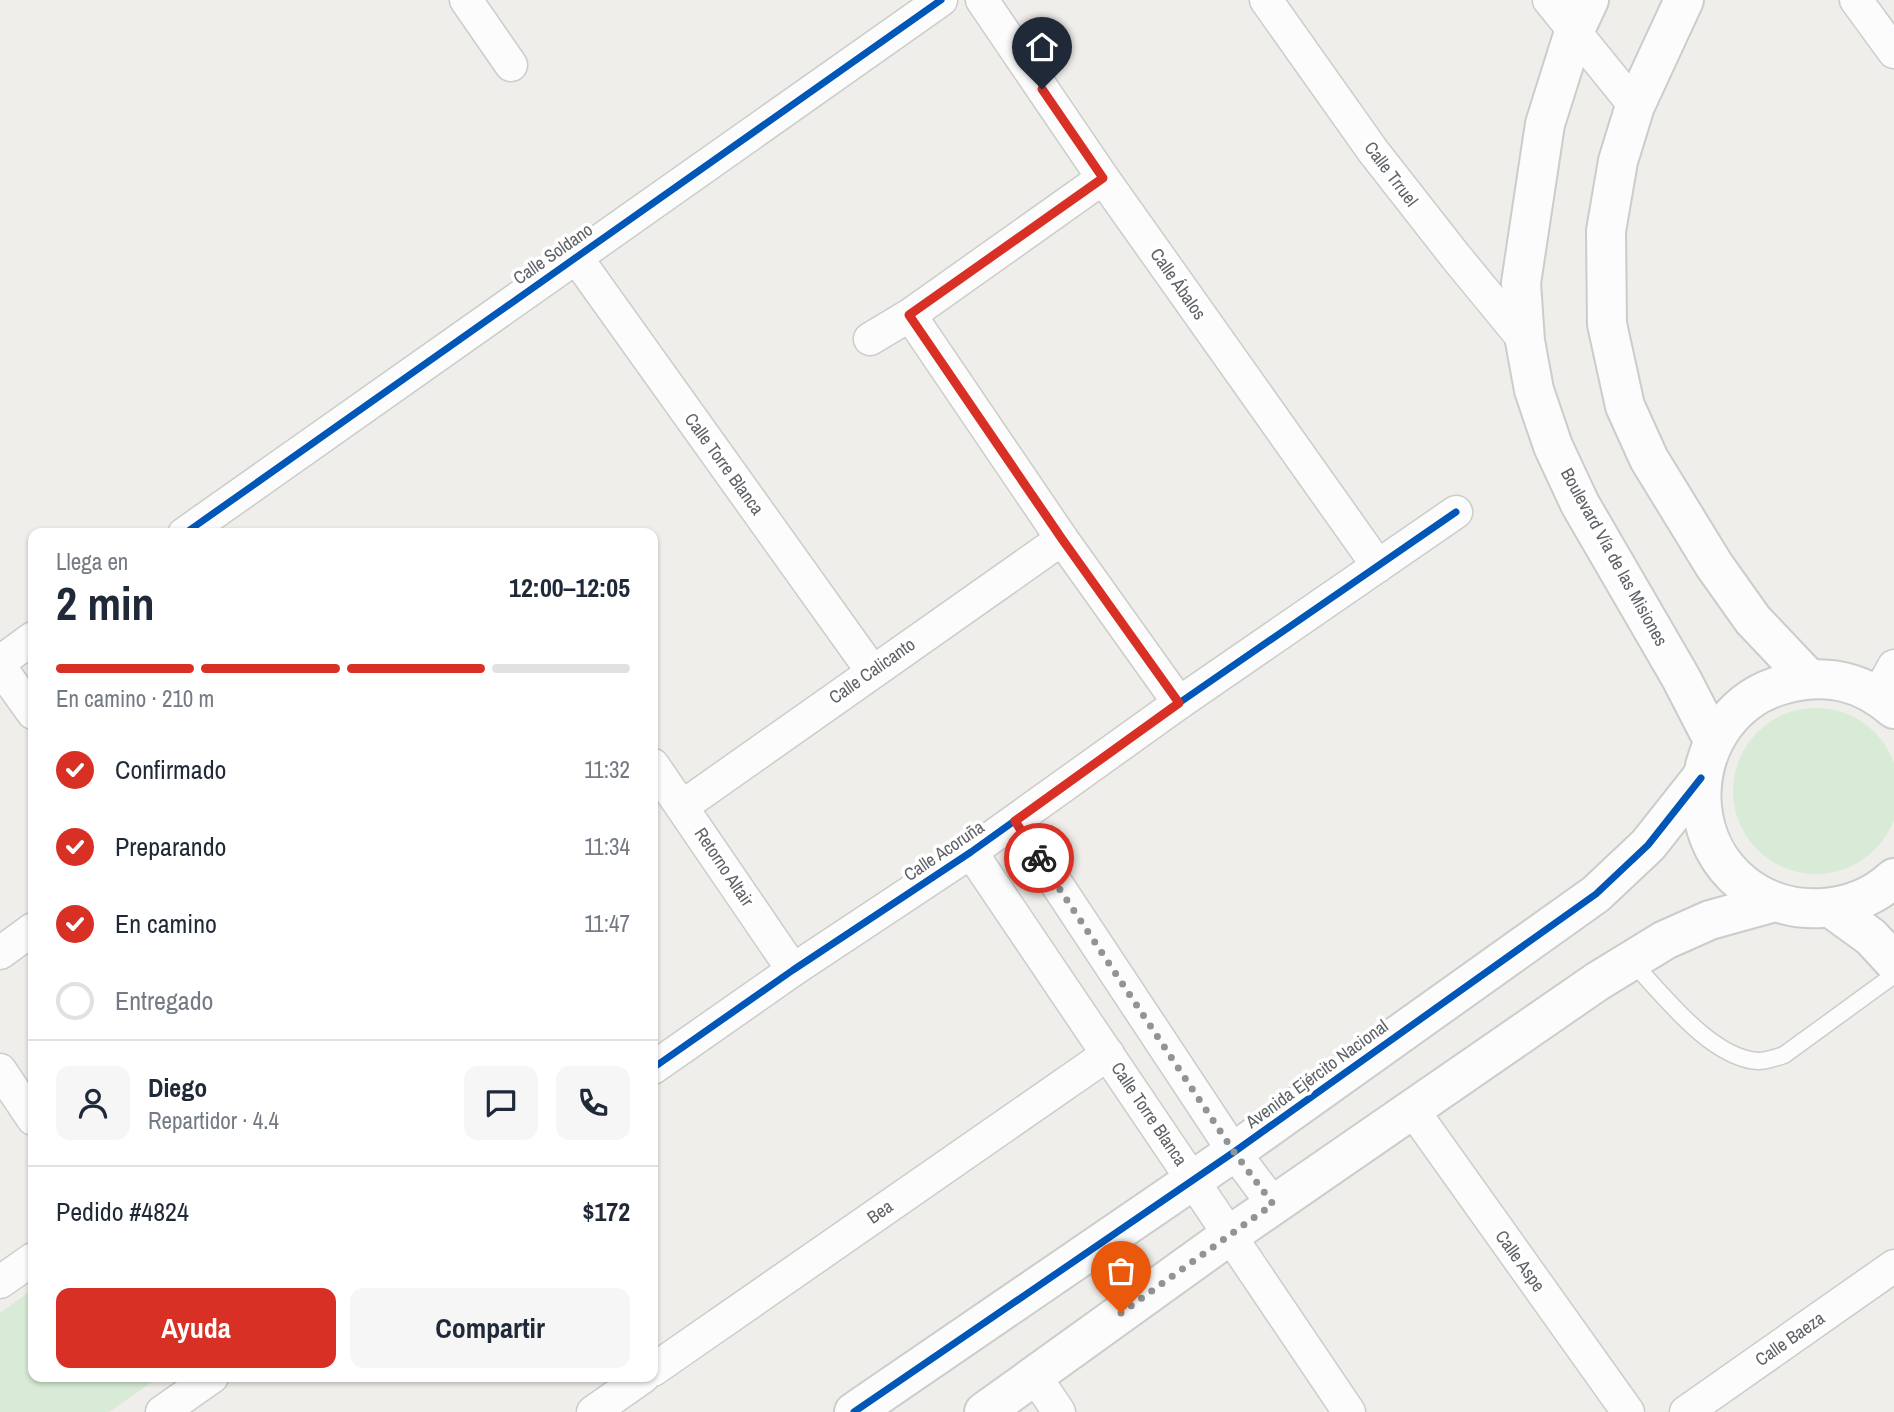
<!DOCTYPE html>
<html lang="es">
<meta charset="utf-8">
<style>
body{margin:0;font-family:"Archivo Narrow",sans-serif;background:#f6f6f7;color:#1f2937;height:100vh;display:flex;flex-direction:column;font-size:26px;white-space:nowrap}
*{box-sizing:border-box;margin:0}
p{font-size:23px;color:#747a83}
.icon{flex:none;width:38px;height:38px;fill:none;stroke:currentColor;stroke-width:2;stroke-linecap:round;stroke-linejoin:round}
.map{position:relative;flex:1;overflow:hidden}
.drawer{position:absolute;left:28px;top:528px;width:630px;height:854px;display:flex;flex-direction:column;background:#fff;border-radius:14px;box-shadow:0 2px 5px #0004}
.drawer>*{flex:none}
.pin{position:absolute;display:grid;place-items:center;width:60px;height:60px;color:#fff;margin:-72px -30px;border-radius:50% 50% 50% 0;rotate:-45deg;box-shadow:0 0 7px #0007}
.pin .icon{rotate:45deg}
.courier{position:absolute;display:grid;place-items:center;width:70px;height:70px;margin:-35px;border:5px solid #d93025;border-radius:50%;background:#fff;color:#222;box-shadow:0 2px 9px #0007}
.head em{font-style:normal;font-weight:700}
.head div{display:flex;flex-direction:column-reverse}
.head{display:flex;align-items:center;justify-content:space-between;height:119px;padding:0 28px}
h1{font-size:46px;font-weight:700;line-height:52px}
.bar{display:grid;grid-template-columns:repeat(4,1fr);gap:10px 7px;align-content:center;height:84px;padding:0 28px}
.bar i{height:9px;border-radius:5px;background:#e0e1e3}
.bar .active{background:#d93025}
.bar p{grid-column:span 4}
.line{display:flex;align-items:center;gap:18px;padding:0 28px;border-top:2px solid #e0e1e3}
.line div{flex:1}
.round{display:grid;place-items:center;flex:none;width:74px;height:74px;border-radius:14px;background:#f6f6f7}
ol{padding:0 28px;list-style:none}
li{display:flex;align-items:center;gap:21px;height:77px}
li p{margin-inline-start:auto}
li .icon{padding:7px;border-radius:50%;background:#d93025;color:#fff;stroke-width:4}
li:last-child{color:#747a83}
li i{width:38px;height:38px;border:4px solid #e0e1e3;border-radius:50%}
.cta{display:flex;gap:14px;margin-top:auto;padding:14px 28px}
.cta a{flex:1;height:80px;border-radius:14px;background:#d93025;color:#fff;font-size:28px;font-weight:700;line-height:80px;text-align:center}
.cta a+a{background:#f6f6f7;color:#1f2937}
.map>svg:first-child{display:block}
</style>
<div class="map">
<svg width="1894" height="1412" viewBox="0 0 1894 1412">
<rect width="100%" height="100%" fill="#efeeea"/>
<!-- green -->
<g fill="#d8ebd6">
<circle cx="1816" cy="791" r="83"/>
<path d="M33,1289V1377H159L109,1412H0V1313Z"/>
</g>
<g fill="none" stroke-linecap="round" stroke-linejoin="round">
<!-- service casing -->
<g stroke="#cbcccc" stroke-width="19">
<path id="service" d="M1631,961C1662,993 1710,1058 1758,1061C1767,1061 1775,1058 1784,1055L1894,975"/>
</g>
<!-- minor casing -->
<g stroke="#cbcccc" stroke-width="35">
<g id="minor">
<path d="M466,0L511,65"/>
<path d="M982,0L1103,178L1378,566"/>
<path d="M1266,0L1373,151L1456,257L1525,341"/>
<path d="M1549,0L1635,106"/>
<path d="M1856,0L1894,52"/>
<path d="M576,257L872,671"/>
<path d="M910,315L1062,539L1179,703"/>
<path d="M870,339L910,315L1103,178"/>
<path d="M184,534L941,0"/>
<path d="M0,662L33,638"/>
<path d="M0,667L33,713"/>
<path d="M1878,695L1894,666"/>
<path d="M653,765L793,970"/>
<path d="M683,806L1062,539"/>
<path d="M1015,821L1234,1152L1273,1204"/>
<path d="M971,852L1349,1412"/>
<path d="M0,953L33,929"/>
<path d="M653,1068L793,970L971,852L1179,703L1456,512"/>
<path d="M0,1070L33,1119"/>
<path d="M1412,1109L1628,1412"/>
<path d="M0,1282L33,1259"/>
<path d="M653,1370L1108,1054"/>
<path d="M1034,1375L1059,1412"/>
<path d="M162,1412L212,1377"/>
<path d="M593,1412L643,1377"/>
<path d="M1686,1412L1894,1266"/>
</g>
</g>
<!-- tertiary casing -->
<g stroke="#cbcccc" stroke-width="42">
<g id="tertiary">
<path d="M1589,0L1574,32L1545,124L1521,283L1525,341L1534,390L1553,446L1580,504L1681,678L1713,740"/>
<path d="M1684,0L1635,106L1618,161L1606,231L1607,324L1625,406L1649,459L1714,565L1753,620L1808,678"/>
<path d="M1894,709C1862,681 1827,673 1785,684C1761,690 1740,704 1725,724C1689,772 1694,844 1742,883C1786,919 1853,916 1894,878"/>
<path d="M1831,908L1871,937L1894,962"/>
<path d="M854,1412L1234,1152L1596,894L1648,845L1701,778"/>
<path d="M984,1412L1230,1235L1598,981L1665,940L1710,920L1775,902"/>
</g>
</g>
<!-- service -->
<use href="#service" stroke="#fdfcfc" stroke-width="16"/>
<!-- minor -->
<use href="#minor" stroke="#fdfcfc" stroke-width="32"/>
<!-- tertiary -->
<use href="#tertiary" stroke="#fdfcfc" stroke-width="38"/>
<!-- cycleway casing -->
<g stroke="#fff" stroke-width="11">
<g id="cycleway">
<path d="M184,534L941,0"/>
<path d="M653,1068L793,970L971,852L1179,703L1456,512"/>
<path d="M854,1412L1234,1152L1596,894L1648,845L1701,778"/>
</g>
</g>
<!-- cycleway -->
<use href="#cycleway" stroke="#0057b8" stroke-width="7"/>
</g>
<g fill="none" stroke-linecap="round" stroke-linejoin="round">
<!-- done -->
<path stroke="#919496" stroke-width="7" stroke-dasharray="0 12.6" d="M1039,858L1234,1152L1273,1204L1121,1313"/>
<!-- route -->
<path stroke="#d93025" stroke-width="9" d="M1039,858L1015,821L1179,703L1062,539L909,315L1103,178L1042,89"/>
</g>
<g text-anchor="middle" stroke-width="7" stroke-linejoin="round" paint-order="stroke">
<!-- street labels -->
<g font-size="18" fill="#5f6368" stroke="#fff">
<text transform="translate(1391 174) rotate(53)" y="6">Calle Trruel</text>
<text transform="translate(553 254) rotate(-35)" y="6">Calle Soldano</text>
<text transform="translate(1178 284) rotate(55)" y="6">Calle Ábalos</text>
<text transform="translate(724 464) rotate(54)" y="6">Calle Torre Blanca</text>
<text transform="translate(1614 557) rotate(61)" y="6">Boulevard Vía de las Misiones</text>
<text transform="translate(872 671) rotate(-35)" y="6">Calle Calicanto</text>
<text transform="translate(944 851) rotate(-34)" y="6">Calle Acoruña</text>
<text transform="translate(724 867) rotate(56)" y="6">Retorno Altair</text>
<text transform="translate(1317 1074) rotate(-36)" y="6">Avenida Ejército Nacional</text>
<text transform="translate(1149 1114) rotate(56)" y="6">Calle Torre Blanca</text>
<text transform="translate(880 1212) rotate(-35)" y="6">Bea</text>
<text transform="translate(1520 1261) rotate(54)" y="6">Calle Aspe</text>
<text transform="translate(1790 1339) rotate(-35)" y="6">Calle Baeza</text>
</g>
</g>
</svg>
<div class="pin" style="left:1121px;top:1313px;background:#ea580c"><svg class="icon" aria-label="bag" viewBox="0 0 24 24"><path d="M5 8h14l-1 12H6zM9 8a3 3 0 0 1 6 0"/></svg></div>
<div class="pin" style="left:1042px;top:89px;background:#1f2937"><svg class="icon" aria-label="home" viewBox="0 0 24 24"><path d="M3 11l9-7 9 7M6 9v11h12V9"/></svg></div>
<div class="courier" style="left:1039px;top:858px"><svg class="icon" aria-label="bike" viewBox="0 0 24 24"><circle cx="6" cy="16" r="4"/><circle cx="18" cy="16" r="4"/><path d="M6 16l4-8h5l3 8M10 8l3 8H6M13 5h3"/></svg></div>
<section class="drawer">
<div class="head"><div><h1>2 min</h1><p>Llega en</p></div><em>12:00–12:05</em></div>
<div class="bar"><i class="active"></i><i class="active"></i><i class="active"></i><i></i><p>En camino · 210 m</p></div>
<ol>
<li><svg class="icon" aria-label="check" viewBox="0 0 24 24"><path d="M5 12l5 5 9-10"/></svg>Confirmado<p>11:32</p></li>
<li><svg class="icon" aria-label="check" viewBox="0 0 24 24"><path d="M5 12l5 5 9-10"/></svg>Preparando<p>11:34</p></li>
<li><svg class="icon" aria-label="check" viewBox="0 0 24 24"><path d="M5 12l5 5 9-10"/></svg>En camino<p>11:47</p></li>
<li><i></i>Entregado</li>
</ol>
<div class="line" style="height:126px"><a class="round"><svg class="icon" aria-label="person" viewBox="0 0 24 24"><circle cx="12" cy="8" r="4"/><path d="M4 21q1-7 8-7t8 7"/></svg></a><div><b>Diego</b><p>Repartidor · 4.4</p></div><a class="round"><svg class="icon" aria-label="chat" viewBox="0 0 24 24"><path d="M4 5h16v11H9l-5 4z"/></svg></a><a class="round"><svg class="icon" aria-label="phone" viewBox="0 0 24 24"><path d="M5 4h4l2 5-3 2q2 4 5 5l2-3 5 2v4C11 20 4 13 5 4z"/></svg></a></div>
<div class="line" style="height:91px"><div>Pedido #4824</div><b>$172</b></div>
<div class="cta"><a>Ayuda</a><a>Compartir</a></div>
</section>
</div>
